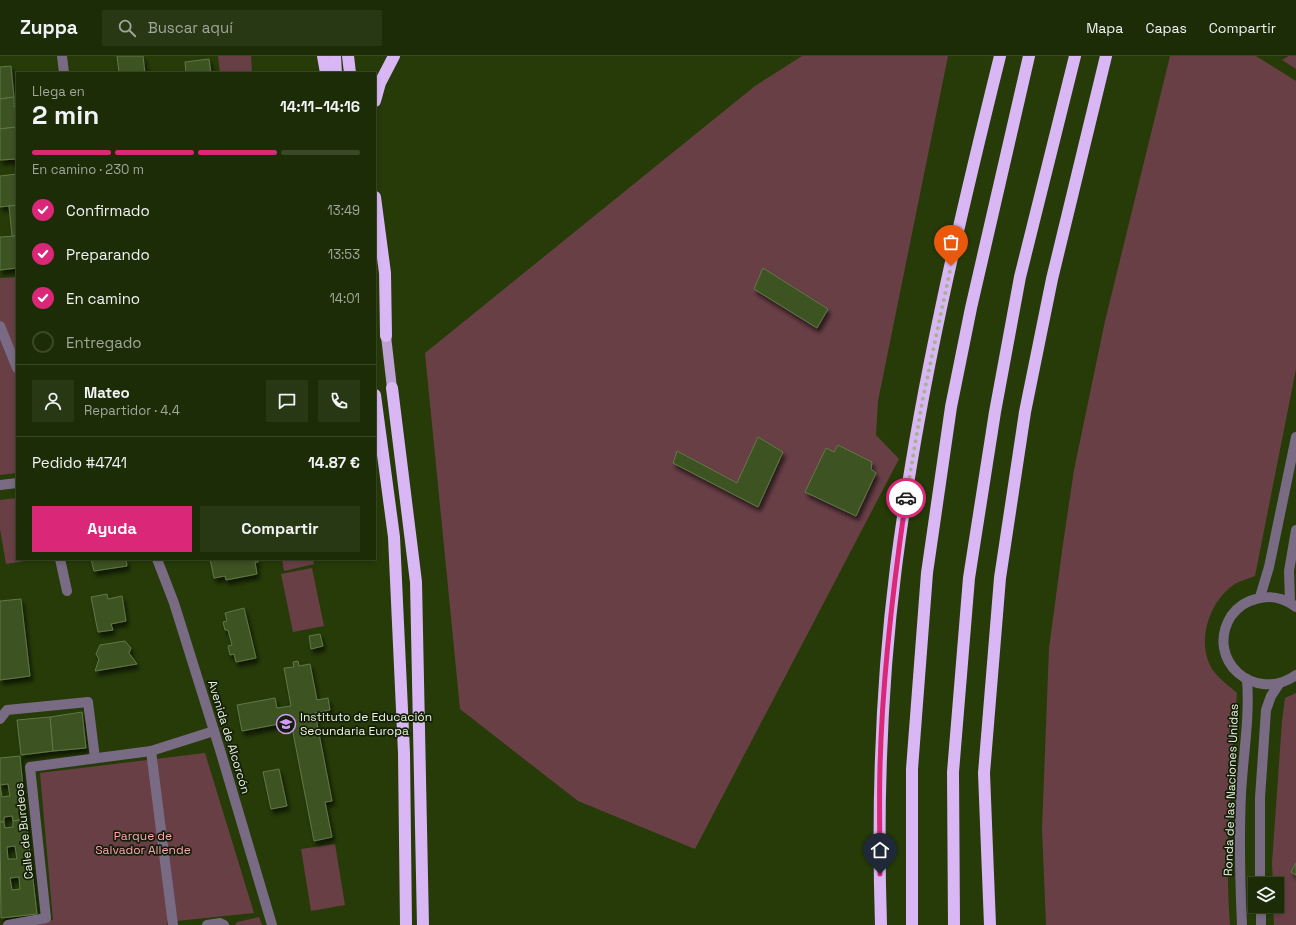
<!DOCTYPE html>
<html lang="es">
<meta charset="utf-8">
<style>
body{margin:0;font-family:"Space Grotesk",sans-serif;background:#293814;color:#f1f3f6;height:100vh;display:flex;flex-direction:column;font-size:15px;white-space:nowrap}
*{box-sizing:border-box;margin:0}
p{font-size:13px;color:#a0a79b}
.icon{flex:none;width:22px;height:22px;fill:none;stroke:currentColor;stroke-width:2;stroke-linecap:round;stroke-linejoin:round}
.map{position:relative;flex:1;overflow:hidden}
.panel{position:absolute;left:16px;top:16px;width:360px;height:488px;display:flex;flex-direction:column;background:#1c2c06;border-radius:0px;box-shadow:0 2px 6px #0003,0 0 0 1px #3a4828}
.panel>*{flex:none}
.buttons{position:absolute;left:1248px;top:821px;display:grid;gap:8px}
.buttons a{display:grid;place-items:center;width:36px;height:36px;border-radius:0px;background:#1c2c06;box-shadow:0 2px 6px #0003,0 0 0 1px #3a4828;font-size:20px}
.pin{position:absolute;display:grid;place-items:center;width:34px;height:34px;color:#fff;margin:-41px -17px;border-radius:50% 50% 50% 0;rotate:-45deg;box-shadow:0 0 4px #0007}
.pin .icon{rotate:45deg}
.courier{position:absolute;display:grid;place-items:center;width:40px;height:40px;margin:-20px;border:3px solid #db2777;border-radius:50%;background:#fff;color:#222;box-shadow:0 1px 5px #0007}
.headline em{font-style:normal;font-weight:700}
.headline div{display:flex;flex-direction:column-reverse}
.headline{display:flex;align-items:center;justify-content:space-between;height:68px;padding:0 16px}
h1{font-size:26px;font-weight:700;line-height:30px}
.bar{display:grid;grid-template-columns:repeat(4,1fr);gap:6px 4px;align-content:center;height:48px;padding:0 16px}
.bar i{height:5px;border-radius:3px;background:#3a4828}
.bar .active{background:#db2777}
.bar p{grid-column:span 4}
.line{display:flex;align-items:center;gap:10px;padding:0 16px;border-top:1px solid #3a4828}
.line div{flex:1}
.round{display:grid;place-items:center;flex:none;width:42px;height:42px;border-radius:0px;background:#293814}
ol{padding:0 16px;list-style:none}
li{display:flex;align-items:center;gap:12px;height:44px}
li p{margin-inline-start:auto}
li .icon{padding:4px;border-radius:50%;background:#db2777;color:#fff;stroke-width:4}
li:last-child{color:#a0a79b}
li i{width:22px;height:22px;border:2px solid #3a4828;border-radius:50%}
.cta{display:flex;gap:8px;margin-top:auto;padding:8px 16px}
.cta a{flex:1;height:46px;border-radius:0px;background:#db2777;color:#fff;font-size:16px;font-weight:700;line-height:46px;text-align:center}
.cta a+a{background:#293814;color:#f1f3f6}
header{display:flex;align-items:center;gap:24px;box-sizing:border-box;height:56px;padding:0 20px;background:#1c2c06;border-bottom:1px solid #3a4828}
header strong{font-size:19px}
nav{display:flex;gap:22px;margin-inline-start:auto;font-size:14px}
.search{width:280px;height:36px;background:#293814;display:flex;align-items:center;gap:10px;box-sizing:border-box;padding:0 14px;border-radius:0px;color:#a0a79b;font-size:15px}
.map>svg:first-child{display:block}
</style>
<header>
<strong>Zuppa</strong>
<div class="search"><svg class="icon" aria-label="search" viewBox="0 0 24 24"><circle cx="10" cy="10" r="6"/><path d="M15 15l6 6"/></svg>Buscar aquí</div>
<nav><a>Mapa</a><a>Capas</a><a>Compartir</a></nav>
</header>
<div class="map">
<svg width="1296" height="869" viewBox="0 0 1296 869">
<defs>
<filter id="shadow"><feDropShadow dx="2.5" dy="4.5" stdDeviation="2" flood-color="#0009"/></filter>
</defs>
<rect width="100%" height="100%" fill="#263b08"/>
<!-- green -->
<g fill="#693f46">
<path d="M218,0H251L252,17H220Z"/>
<path d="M802,0H948L878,345L876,379L899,403L695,793L578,745L460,653L425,297L755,30Z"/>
<path d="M1170,0H1256L1296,25V313L1255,520C1248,523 1238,525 1232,530C1209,547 1196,586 1212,613C1218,622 1229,630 1237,637C1231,714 1224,792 1230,869H1046L1042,773L1049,592L1063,488L1074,414L1105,265Z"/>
<path d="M1289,0H1296V13L1282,4Z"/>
<path d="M17,221V417L0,419V222Z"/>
<path d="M17,442V503H38L6,508L0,473V444Z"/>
<path d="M282,503H313L314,508L284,515Z"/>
<path d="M312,512L324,570L293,576L281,518Z"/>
<path d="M1296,637V869H1274L1273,850H1277V828H1273L1272,807L1282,665L1285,642Z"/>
<path d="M205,697L254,857L167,866V869H24L53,864L40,717Z"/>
<path d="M335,788L345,849L311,855L301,793Z"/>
<path d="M259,861L262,869H235L237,866Z"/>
</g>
<!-- building -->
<g fill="#3c5222" stroke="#607947" fill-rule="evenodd" filter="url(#shadow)">
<path d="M117,0H143L145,17H119Z"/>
<path d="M209,3L211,17H186L185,6Z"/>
<path d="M11,10L14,41L0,43V11Z"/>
<path d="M14,41V51L17,50L16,71L0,73V43Z"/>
<path d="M16,71L17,103L0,104V73Z"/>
<path d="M17,118V149L0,151V120Z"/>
<path d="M17,149V180H12L9,150Z"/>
<path d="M17,180V212L0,214V181Z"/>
<path d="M763,212L828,253L817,272L754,233Z"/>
<path d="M758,381L783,396L758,451L673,407L677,395L737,427Z"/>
<path d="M838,389L872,406L871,413L876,417L856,460L805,436L826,392L834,396Z"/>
<path d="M91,503H126L127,510L94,515Z"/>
<path d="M210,503H258V506H255L257,518L226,524L225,520L214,522Z"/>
<path d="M107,538L108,543L122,540L126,565L111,568L113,574L98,576L91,541Z"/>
<path d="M21,543L30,620L0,624V545Z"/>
<path d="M244,552L256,602L236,606L234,598L230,599L228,590L232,589L228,574H225L223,566L227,565L225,557Z"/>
<path d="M320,578L323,590L311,593L309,580Z"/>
<path d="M125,585L131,592L129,597L137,608L95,615L99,603L96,598L100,589Z"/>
<path d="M298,605L299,610L310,608L317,644L328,642L330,654L315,657L332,745L325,746L332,781L314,785L290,661L278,663L279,668L242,675L237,649L275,642L277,652L291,650L284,612L294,611L293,606Z"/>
<path d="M82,656L86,692L53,695L50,661Z"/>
<path d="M50,661L53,695L21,699L17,664Z"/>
<path d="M20,700L26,763L13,765L12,760L4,761V766H0V702ZM8,728L10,740L2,741L0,729Z"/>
<path d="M279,713L287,750L271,753L263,716Z"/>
<path d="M26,763L37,858L1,862L0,766H4L5,772L13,771V765ZM15,790L17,803H8L7,791ZM19,821L20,833L12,834L10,822Z"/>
<path d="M1296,807V819L1291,816Z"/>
</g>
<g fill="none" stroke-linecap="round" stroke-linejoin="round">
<!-- minor -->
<g stroke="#796b84" stroke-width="10">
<path d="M62,0L64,17"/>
<path d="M0,270L17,312"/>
<path d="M0,429L17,427"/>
<path d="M60,503L67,535"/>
<path d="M157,503L174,547L220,694L272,869"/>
<path d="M1296,551C1283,541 1271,539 1256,543C1246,545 1237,552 1231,560C1204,604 1255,648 1296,619"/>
<path d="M0,663L7,654L88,646L95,702"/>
<path d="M151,695L214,675"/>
<path d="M8,869L46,862L30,711L151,695L173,869"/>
<path d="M207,869L220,867L224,869"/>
</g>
<!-- tertiary -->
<g stroke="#796b84" stroke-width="10">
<path d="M1260,541L1269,511L1296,381"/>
<path d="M1290,546L1289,515L1296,474"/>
<path d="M1260,828V742L1266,654L1271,640L1279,628"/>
<path d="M1261,850V869"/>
<path d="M1242,869C1240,825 1239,782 1241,738C1243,699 1250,663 1247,623"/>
</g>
<!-- primary -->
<path stroke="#bea2d4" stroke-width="10" d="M386,280L392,332"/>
<!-- motorway -->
<g stroke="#d9b7f4" stroke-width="12">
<path d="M323,0L326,17"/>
<path d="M335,0L336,17"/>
<path d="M348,0L350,17"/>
<path d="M375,45L380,27L394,0"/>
<path d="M375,141L385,217L386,280"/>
<path d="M392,332L416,526L423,869"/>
<path d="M375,339L394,481L404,697L406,869"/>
<path d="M881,869C877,750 881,630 896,511C918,339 958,169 1000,0"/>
<path d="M912,869V713L927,517L951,351L971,252L1029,0"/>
<path d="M954,869L953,716L969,522L995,356L1020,221L1075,0"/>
<path d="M990,869L984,717L1000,522L1025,356L1052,223L1106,0"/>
</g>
</g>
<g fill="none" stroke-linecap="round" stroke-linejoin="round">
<!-- done -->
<path stroke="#a3b390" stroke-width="4" stroke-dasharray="0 7.2" d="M906,442L922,347L951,210"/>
<!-- route -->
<path stroke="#db2777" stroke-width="5" d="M880,818C880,783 879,747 880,712C882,622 893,531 906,442"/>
</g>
<!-- icons -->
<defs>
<g id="school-ring" transform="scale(1)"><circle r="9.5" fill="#151e0a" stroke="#d39cfc" stroke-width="1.5"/><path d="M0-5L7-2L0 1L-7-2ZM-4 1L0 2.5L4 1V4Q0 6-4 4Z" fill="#d39cfc"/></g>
</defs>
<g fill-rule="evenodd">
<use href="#school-ring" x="286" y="668"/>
</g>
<g text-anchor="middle" stroke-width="3.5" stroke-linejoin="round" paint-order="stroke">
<!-- poi labels -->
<g font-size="12" fill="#e6f4d9" stroke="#151e0a" text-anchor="start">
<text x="300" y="665">Instituto de Educación<tspan x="300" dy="14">Secundaria Europa</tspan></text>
</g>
<!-- street labels -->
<g font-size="12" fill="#e6f4d9" stroke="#151e0a">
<text transform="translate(229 681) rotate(73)" y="4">Avenida de Alcorcón</text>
<text transform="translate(1231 734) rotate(-88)" y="4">Ronda de las Naciones Unidas</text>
<text transform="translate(24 775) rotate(-96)" y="4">Calle de Burdeos</text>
</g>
<!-- park labels -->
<g font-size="12" fill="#f7a6b2" stroke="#151e0a">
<text x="143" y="784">Parque de<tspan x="143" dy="14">Salvador Allende</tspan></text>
</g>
</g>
</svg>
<div class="buttons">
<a><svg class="icon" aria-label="layers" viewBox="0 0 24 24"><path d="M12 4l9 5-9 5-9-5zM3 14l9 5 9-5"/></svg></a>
</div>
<div class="pin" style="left:951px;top:210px;background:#ea580c"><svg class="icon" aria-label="bag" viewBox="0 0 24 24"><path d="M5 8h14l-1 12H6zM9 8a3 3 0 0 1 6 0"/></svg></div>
<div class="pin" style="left:880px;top:818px;background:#1f2937"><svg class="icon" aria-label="home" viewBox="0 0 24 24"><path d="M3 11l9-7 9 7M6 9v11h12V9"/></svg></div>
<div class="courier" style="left:906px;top:442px"><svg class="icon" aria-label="car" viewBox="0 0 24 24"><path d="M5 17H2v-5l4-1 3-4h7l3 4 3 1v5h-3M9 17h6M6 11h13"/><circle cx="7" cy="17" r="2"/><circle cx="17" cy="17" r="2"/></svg></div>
<section class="panel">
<div class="headline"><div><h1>2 min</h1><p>Llega en</p></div><em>14:11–14:16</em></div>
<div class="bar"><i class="active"></i><i class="active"></i><i class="active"></i><i></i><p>En camino · 230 m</p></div>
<ol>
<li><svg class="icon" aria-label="check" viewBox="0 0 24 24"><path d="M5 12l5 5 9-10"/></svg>Confirmado<p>13:49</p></li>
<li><svg class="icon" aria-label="check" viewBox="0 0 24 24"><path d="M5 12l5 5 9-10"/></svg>Preparando<p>13:53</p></li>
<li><svg class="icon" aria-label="check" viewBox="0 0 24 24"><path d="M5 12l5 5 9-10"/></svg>En camino<p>14:01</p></li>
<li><i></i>Entregado</li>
</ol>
<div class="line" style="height:72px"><a class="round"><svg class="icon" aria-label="person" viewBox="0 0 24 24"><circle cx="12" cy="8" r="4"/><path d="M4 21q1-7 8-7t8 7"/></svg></a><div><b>Mateo</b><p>Repartidor · 4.4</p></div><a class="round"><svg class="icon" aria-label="chat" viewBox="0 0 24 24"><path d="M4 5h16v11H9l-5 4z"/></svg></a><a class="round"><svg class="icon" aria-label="phone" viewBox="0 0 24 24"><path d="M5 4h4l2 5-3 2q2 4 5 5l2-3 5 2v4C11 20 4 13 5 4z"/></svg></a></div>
<div class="line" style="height:52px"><div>Pedido #4741</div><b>14.87 €</b></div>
<div class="cta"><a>Ayuda</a><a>Compartir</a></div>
</section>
</div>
